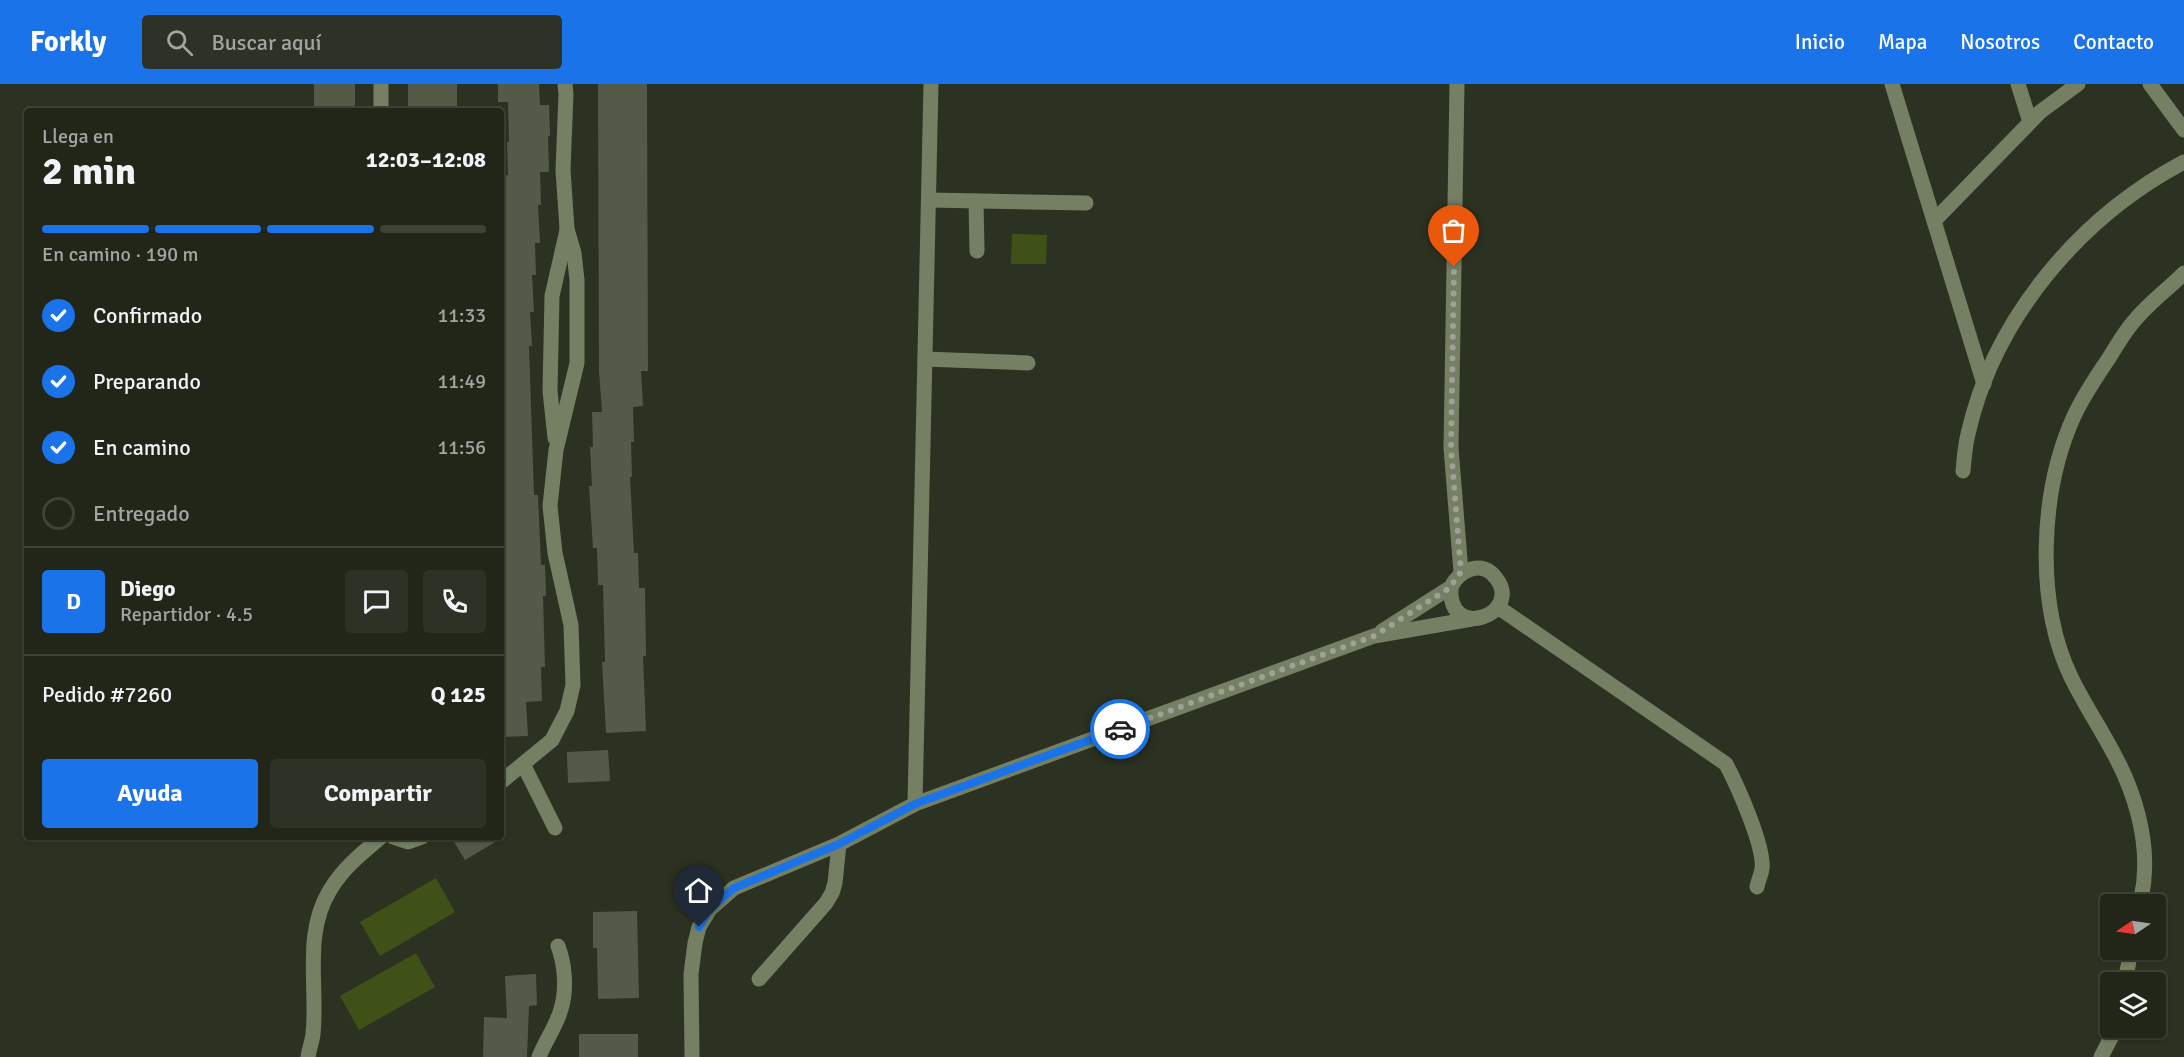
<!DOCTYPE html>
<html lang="es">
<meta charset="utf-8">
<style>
body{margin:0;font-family:Signika,sans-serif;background:#2d3226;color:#f1f3f6;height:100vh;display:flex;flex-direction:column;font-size:22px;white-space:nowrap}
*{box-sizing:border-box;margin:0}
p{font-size:20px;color:#a2a5a2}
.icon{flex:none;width:33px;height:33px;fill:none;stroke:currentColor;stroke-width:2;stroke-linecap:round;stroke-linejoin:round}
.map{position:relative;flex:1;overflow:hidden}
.details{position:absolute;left:24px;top:24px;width:480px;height:732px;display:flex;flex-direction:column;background:#212619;border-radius:6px;box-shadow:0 2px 4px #0004,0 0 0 2px #3e4338}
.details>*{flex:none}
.needle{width:39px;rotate:257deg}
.buttons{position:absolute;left:2100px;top:810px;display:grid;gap:12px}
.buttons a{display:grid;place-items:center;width:66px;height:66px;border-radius:6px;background:#212619;box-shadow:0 2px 4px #0004,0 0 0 2px #3e4338;font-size:30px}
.pin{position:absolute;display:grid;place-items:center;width:51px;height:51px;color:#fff;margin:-62px -26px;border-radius:50% 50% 50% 0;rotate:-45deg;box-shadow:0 0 6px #0007}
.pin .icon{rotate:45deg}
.courier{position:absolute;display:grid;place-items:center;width:60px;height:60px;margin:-30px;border:4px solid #1a73e8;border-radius:50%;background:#fff;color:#222;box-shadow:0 2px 8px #0007}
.head em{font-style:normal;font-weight:800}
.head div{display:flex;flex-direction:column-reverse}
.head{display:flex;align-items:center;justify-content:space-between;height:102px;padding:0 18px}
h1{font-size:39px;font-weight:800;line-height:45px}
.bar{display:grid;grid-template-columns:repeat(4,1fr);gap:9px 6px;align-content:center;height:72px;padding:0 18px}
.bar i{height:8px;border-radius:4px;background:#3e4338}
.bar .selected{background:#1a73e8}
.bar p{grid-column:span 4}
.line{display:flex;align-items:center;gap:15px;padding:0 18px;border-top:2px solid #3e4338}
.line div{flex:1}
.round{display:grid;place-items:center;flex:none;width:63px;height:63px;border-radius:6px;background:#2d3226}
ol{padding:0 18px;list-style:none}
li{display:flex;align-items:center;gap:18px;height:66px}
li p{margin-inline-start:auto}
li .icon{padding:6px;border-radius:50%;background:#1a73e8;color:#fff;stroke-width:4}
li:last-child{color:#a2a5a2}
li i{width:33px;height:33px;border:3px solid #3e4338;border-radius:50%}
.primary-button{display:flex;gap:12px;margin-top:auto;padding:12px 18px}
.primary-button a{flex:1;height:69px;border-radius:6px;background:#1a73e8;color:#fff;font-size:24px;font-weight:800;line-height:69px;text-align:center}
.primary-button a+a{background:#2d3226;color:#f1f3f6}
header{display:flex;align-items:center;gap:36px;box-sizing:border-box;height:84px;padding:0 30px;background:#1a73e8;color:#fff}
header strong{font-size:28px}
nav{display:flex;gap:33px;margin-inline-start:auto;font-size:21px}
.search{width:420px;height:54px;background:#2d3226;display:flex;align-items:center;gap:15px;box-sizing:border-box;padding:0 21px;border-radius:6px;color:#a2a5a2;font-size:22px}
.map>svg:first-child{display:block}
</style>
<header>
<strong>Forkly</strong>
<div class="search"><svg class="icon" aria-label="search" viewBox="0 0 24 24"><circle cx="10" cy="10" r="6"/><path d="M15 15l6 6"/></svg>Buscar aquí</div>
<nav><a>Inicio</a><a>Mapa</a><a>Nosotros</a><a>Contacto</a></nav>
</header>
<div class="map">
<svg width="2184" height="973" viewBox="0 0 2184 973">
<rect width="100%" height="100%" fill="#2c3221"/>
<!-- pitch -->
<g fill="#405118">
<path d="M1012,150L1047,151L1046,180H1011Z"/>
<path d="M436,794L455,828L380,872L360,838Z"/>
<path d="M416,869L435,903L359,946L340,912Z"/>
</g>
<!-- building -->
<g fill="#535a48">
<rect x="314" y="0" width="41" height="27"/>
<rect x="408" y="0" width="49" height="27"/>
<path d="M498,0H539L540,21H549L550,52H548L549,88H540L541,121H538L540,159H535L536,191H532L534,228H530L532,262H529L534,411H538L541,481H545L546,512H543L545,583H541L542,617L526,618L528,652L501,653V587H504L502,516L505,515L504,477H501V91H508L507,58H509L508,18H498Z"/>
<path d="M598,0H647L648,287H641L643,322L633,323L634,358H631L632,393H630L634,469H638L639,504H645L646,572H643L646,647L606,649L602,578H605L603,501H598L597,464H593L589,402H592L590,363H593L592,328H602L599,287Z"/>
<path d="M608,666L610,697L568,699L567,668Z"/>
<path d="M451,753H504L465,776Z"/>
<path d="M637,827L639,914L598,915L597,864H593V828Z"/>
<path d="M536,890L537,921L529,922L527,973H483L484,933L507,934L505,892Z"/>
<rect x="579" y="950" width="59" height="23"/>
</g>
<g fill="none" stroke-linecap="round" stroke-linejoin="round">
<!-- minor -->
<g stroke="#757f64" stroke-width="15">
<path d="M381,0V27"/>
<path d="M1457,0L1451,364L1461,488"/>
<path d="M1892,0L1984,300"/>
<path d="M2018,0L2030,38"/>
<path d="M2150,0L2184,46"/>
<path d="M929,116L1086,119"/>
<path d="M976,117L977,167"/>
<path d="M1934,137L2040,28L2078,0"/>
<path d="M925,275L1028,279"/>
<path d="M555,354L550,307L552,212L567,146"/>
<path d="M1963,387C1964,375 1965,362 1968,350C1994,234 2080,133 2184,78"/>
<path d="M1498,523L1726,680C1737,701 1765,763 1762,785C1761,791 1758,797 1757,803"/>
<path d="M1382,547L1451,503C1459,486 1482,475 1496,494C1524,530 1447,559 1451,503"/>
<path d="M523,680L555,744"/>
<path d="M501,698L552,656L567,627L573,601L571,541L555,469L550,422L556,366L577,279V196L574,169L567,145L563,86L566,10L565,0"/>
<path d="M915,720L931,0"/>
<path d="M393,753L408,758L422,753"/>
<path d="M2139,820C2141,812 2144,803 2144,794C2148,753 2134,707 2115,672C2101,645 2084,620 2071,593C2035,518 2040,407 2074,332C2084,311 2096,293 2109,274C2117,261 2125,247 2135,236C2149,219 2168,205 2184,189"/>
<path d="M759,895L826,819L832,809L835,799L839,760"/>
<path d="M2125,898L2131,866"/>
<path d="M308,973C309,966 312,958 313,950C318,902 303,850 330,806C343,784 362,769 381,753"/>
<path d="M539,973C545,957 557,941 561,925C567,905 565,881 558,862"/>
<path d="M692,973L691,890L695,859L699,843L710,825L734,804L839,760L915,720L1374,552L1472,535"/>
<path d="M2101,973L2116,944"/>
</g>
</g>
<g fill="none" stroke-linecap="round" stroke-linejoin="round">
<!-- done -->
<path stroke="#9ea295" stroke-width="6" stroke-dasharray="0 10.8" d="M1120,645L1374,552L1451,503L1455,495L1461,488L1451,364L1454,183"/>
<!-- route -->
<path stroke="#1a73e8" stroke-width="8" d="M699,843L710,825L734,804L839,760L915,720L1120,645"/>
</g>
</svg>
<div class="buttons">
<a><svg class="needle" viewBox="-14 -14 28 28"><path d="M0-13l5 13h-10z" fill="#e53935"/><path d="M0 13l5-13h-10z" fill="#a2a5a2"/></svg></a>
<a><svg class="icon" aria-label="layers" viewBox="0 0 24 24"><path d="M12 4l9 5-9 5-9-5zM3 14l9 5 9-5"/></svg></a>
</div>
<div class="pin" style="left:1454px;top:183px;background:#ea580c"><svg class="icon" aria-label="bag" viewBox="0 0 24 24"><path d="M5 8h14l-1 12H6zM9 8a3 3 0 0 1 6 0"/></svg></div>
<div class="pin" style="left:699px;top:843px;background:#1f2937"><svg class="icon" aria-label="home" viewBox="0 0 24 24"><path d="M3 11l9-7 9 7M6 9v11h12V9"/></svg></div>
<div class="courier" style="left:1120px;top:645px"><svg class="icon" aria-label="car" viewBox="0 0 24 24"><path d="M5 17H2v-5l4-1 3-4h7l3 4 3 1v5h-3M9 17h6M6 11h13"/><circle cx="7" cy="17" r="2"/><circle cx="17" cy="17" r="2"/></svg></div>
<section class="details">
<div class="head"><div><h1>2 min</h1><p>Llega en</p></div><em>12:03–12:08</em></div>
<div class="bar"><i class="selected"></i><i class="selected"></i><i class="selected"></i><i></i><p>En camino · 190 m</p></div>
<ol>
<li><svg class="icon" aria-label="check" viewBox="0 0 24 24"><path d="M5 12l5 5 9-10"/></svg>Confirmado<p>11:33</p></li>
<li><svg class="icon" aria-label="check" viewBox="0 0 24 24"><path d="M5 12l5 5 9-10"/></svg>Preparando<p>11:49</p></li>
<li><svg class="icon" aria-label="check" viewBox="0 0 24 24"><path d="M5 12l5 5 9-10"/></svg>En camino<p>11:56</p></li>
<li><i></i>Entregado</li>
</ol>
<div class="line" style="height:108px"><b class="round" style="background:#1a73e8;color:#fff">D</b><div><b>Diego</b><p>Repartidor · 4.5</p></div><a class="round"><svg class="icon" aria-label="chat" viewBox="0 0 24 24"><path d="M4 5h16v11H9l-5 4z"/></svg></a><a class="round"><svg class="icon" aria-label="phone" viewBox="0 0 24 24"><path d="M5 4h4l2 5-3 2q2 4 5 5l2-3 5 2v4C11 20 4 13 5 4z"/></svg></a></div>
<div class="line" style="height:78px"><div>Pedido #7260</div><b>Q 125</b></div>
<div class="primary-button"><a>Ayuda</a><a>Compartir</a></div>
</section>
</div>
